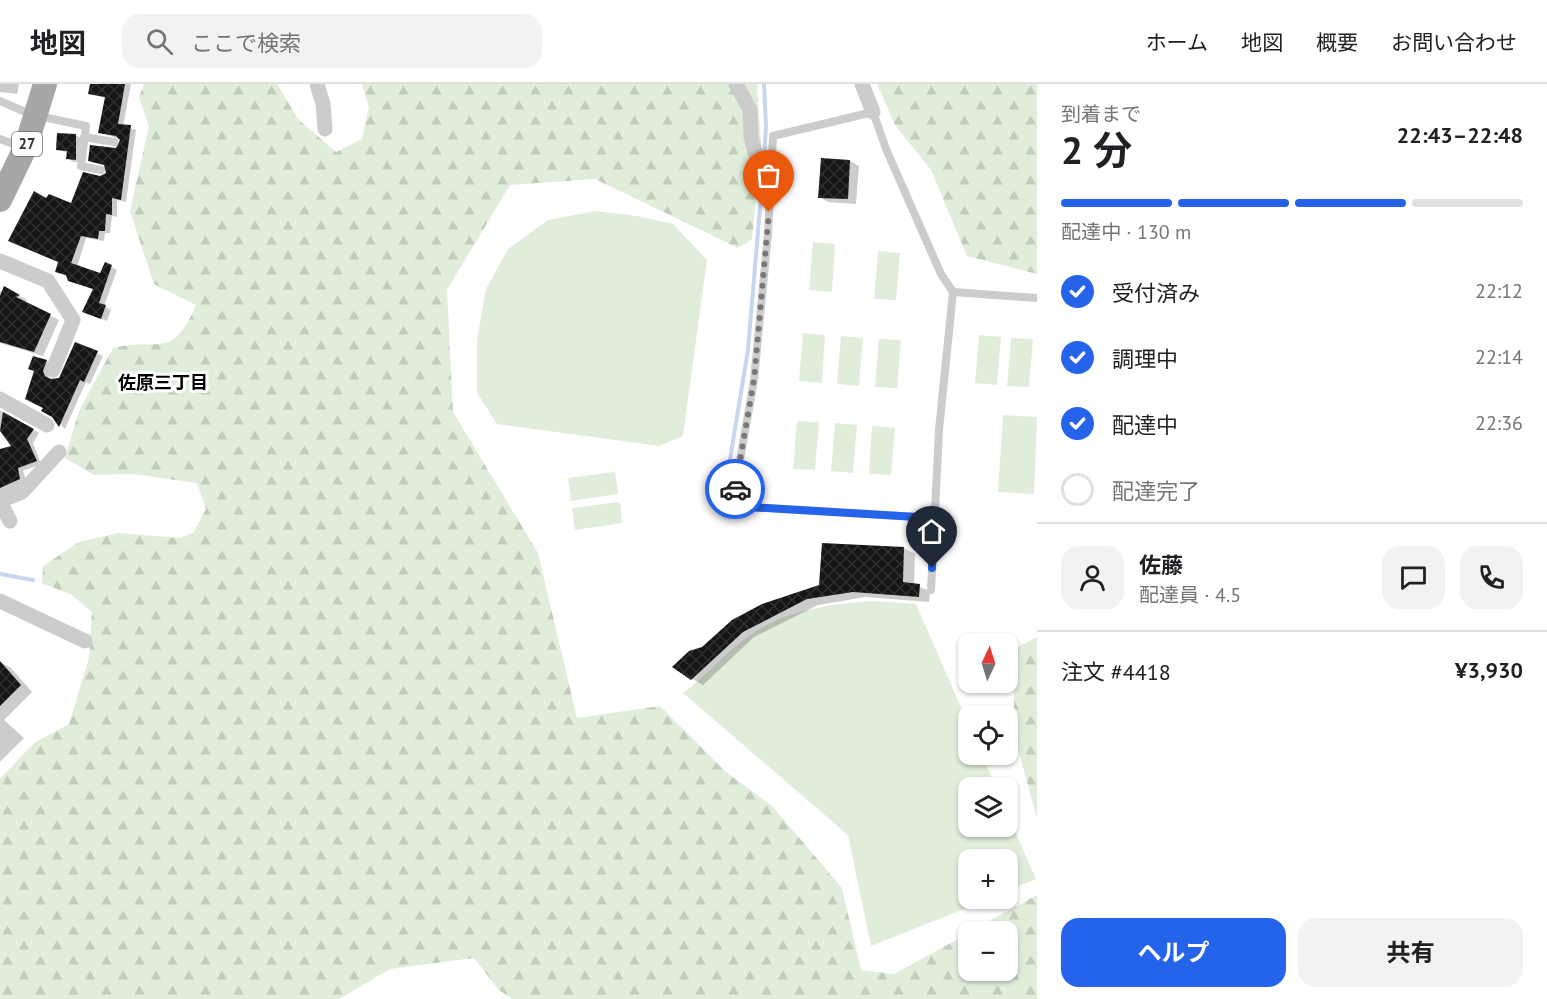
<!DOCTYPE html>
<html lang="ja">
<meta charset="utf-8">
<style>
body{margin:0;font-family:"PT Sans","Noto Sans JP",sans-serif;background:#f2f2f2;color:#202124;height:100vh;display:flex;flex-direction:column;font-size:22px;white-space:nowrap}
*{box-sizing:border-box;margin:0}
p{font-size:20px;color:#757577}
.icon{flex:none;width:33px;height:33px;fill:none;stroke:currentColor;stroke-width:2;stroke-linecap:round;stroke-linejoin:round}
.map{position:relative;flex:1;overflow:hidden}
.sheet{display:flex;flex-direction:column;background:#fff;width:510px}
.sheet>*{flex:none}
.needle{width:39px;rotate:4deg}
.controls{position:absolute;left:958px;top:549px;display:grid;gap:12px}
.controls a{display:grid;place-items:center;width:60px;height:60px;border-radius:12px;background:#fff;box-shadow:0 2px 4px #0004;font-size:30px}
.pin{position:absolute;display:grid;place-items:center;width:51px;height:51px;color:#fff;margin:-62px -26px;border-radius:50% 50% 50% 0;rotate:-45deg;box-shadow:0 0 6px #0007}
.pin .icon{rotate:45deg}
.courier{position:absolute;display:grid;place-items:center;width:60px;height:60px;margin:-30px;border:4px solid #2563eb;border-radius:50%;background:#fff;color:#222;box-shadow:0 2px 8px #0007}
.head em{font-style:normal;font-weight:700}
.head div{display:flex;flex-direction:column-reverse}
.head{display:flex;align-items:center;justify-content:space-between;height:102px;padding:0 24px}
h1{font-size:39px;font-weight:700;line-height:45px}
.bar{display:grid;grid-template-columns:repeat(4,1fr);gap:9px 6px;align-content:center;height:72px;padding:0 24px}
.bar i{height:8px;border-radius:4px;background:#e0e0e0}
.bar .on{background:#2563eb}
.bar p{grid-column:span 4}
.line{display:flex;align-items:center;gap:15px;padding:0 24px;border-top:2px solid #e0e0e0}
.line div{flex:1}
.round{display:grid;place-items:center;flex:none;width:63px;height:63px;border-radius:18px;background:#f2f2f2}
ol{padding:0 24px;list-style:none}
li{display:flex;align-items:center;gap:18px;height:66px}
li p{margin-inline-start:auto}
li .icon{padding:6px;border-radius:50%;background:#2563eb;color:#fff;stroke-width:4}
li:last-child{color:#757577}
li i{width:33px;height:33px;border:3px solid #e0e0e0;border-radius:50%}
.primary-button{display:flex;gap:12px;margin-top:auto;padding:12px 24px}
.primary-button a{flex:1;height:69px;border-radius:18px;background:#2563eb;color:#fff;font-size:24px;font-weight:700;line-height:69px;text-align:center}
.primary-button a+a{background:#f2f2f2;color:#202124}
header{display:flex;align-items:center;gap:36px;box-sizing:border-box;height:84px;padding:0 30px;background:#fff;border-bottom:2px solid #e0e0e0}
header strong{font-size:28px}
nav{display:flex;gap:33px;margin-inline-start:auto;font-size:21px}
.search{width:420px;height:54px;background:#f2f2f2;display:flex;align-items:center;gap:15px;box-sizing:border-box;padding:0 21px;border-radius:18px;color:#757577;font-size:22px}
main{display:flex;flex:1;min-height:0}
.map>svg:first-child{display:block}
</style>
<header>
<strong>地図</strong>
<div class="search"><svg class="icon" aria-label="search" viewBox="0 0 24 24"><circle cx="10" cy="10" r="6"/><path d="M15 15l6 6"/></svg>ここで検索</div>
<nav><a>ホーム</a><a>地図</a><a>概要</a><a>お問い合わせ</a></nav>
</header>
<main>
<div class="map">
<svg width="1037" height="915" viewBox="0 0 1037 915">
<defs>
<pattern id="forest-firs" width="22" height="20" patternUnits="userSpaceOnUse" patternTransform="scale(1.5)"><rect width="22" height="20" fill="#e1eddb"/><path d="M5 1l3.5 6h-7zM16 11l3.5 6h-7z" fill="#c1ccbc"/></pattern>
<pattern id="building-cross-hatch" width="8" height="8" patternUnits="userSpaceOnUse" patternTransform="scale(1.5)"><rect width="8" height="8" fill="#161616"/><path d="M0 0l8 8M0 8l8-8" fill="none" stroke="#303030"/></pattern>
</defs>
<rect width="100%" height="100%" fill="#fff"/>
<!-- forest -->
<g fill="url(#forest-firs)">
<path d="M144,0H277L298,35L336,68L362,55L369,23L362,0H757L761,59L752,156L738,164L595,95L510,101L447,206L453,328L538,469L577,634L660,622L726,688L772,722L842,804L861,886L894,890L969,849V886H1008V848L971,847L1037,811V915H512L499,906L474,874L390,885L339,915H0V695L34,659L69,640L89,574L92,528L72,511L42,499L43,482L79,458L118,449L180,454L194,448L206,425L197,399L133,390L94,391L65,374L79,327L113,264C160,253 172,277 196,221L154,200L130,127L149,42L139,13Z"/>
<path d="M877,0H1037V190L967,172L931,86L895,41Z"/>
<path d="M1037,553V734L1013,647L1016,564Z"/>
</g>
<!-- garden -->
<g fill="#e1eddb">
<path d="M595,127L637,132L673,140L707,176L683,352L659,362L497,340L477,309V256L486,205L508,165L548,136Z"/>
<path d="M813,158L835,160L832,208L809,206Z"/>
<path d="M878,167L900,169L896,216L874,215Z"/>
<path d="M803,249L825,251L822,299L799,297Z"/>
<path d="M979,251L1001,253L997,301L975,299Z"/>
<path d="M841,252L863,254L859,302L837,300Z"/>
<path d="M1011,254L1033,255L1029,303L1007,302Z"/>
<path d="M879,255L901,256L897,304L875,303Z"/>
<path d="M1003,331L1037,333L1034,410L998,408Z"/>
<path d="M797,337L819,338L815,386L793,385Z"/>
<path d="M835,339L857,341L853,389L831,387Z"/>
<path d="M872,342L895,344L891,391L869,390Z"/>
<path d="M615,388L618,410L571,417L568,394Z"/>
<path d="M620,418L622,439L575,446L572,424Z"/>
<path d="M873,517L916,520L969,642V670L982,671L996,703L969,704V742H1008V731L1036,795L1008,807V776H969V814L989,815L871,862L848,751L683,609C706,592 726,568 749,552C785,526 830,520 873,517Z"/>
</g>
<!-- shadow -->
<g fill="#0003">
<path d="M0,0H19L17,10L0,8Z"/>
<path d="M91,0H131L123,42L136,46L126,118L117,116V133L112,132L110,149H105L104,157L86,154L77,183L101,191L106,180L117,186L104,222L111,226L107,237L89,230L94,205L57,188L60,178L47,116L72,121L101,93L108,90L106,82L89,76L116,65L122,56L99,48L106,14L90,10Z"/>
<path d="M76,51L81,54V78H73L68,74V69L57,65Z"/>
<path d="M822,75L850,77L859,82L856,120L828,118L820,113Z"/>
<path d="M5,204L27,216L24,219L59,236L43,272L0,259V207L3,208Z"/>
<path d="M76,260L103,272L90,300L86,298L65,345L45,324L32,318L46,277L51,280L48,292L55,297L63,291Z"/>
<path d="M0,326L39,349L33,359L41,380L23,387L27,398L0,412V367L14,363L0,345Z"/>
<path d="M904,464L915,470L914,501L930,507L929,518L865,513L818,521L754,553L703,601L692,595L703,565L820,502Z"/>
<path d="M0,578L11,584L32,608L4,636L24,654L0,678Z"/>
</g>
<g fill="none" stroke-linecap="round" stroke-linejoin="round">
<!-- stream -->
<g stroke="#c6d6ee" stroke-width="4">
<path d="M764,0L766,42L764,77"/>
<path d="M722,424L748,266L763,88"/>
<path d="M0,490L33,496"/>
</g>
</g>
<!-- building -->
<g fill="url(#building-cross-hatch)">
<path d="M90,0H125L118,40L131,41L121,116L112,114V131L106,130L105,147H99L98,155L81,152L71,179L100,189L105,178L112,181L99,219L106,221L101,235L82,228L93,205L68,197L66,191L55,188L58,178L8,157L34,107L46,114L49,110L71,119L83,88L100,92L106,89L104,81L88,77L90,61L116,64L120,56L116,52L98,49L105,13L88,10Z"/>
<path d="M57,49L76,50V76L66,75L67,67L56,66Z"/>
<path d="M821,74L850,76L848,115L818,114Z"/>
<path d="M4,202L20,211L16,213L51,230L34,268L0,258V212Z"/>
<path d="M75,258L98,267L84,298L80,296L59,343L52,333L41,327L43,324L25,315L34,287L28,285L33,272L47,276L43,287L45,292L50,295L59,294Z"/>
<path d="M3,328L34,345L27,355L37,377L18,384L20,395L0,404V365L11,362L0,347Z"/>
<path d="M822,459L904,463L903,498L920,500L919,513L853,508L807,515L743,548L691,596L672,583L689,567L702,563L732,536L762,520L819,501Z"/>
<path d="M0,577L21,601L0,622Z"/>
</g>
<g fill="none" stroke-linecap="round" stroke-linejoin="round">
<!-- service -->
<g stroke="#ccc" stroke-width="8">
<path d="M0,17L23,27"/>
<path d="M38,32L86,42L81,82L101,86"/>
<path d="M84,53L114,58"/>
<path d="M0,55L11,59"/>
<path d="M953,208L1037,214"/>
<path d="M931,506L939,346L953,208L941,190L886,65L873,28L773,52L768,150L754,296L732,422L934,434"/>
</g>
<!-- minor -->
<g stroke="#ccc" stroke-width="15">
<path d="M317,0L323,20L325,45"/>
<path d="M736,0L750,26L751,53L759,82L772,84"/>
<path d="M862,0L873,28"/>
<path d="M0,177L48,197L73,236L53,286"/>
<path d="M0,315L47,341"/>
<path d="M0,417L22,408L59,368"/>
<path d="M0,418L10,437"/>
<path d="M0,517L85,557"/>
</g>
<!-- primary -->
<path stroke="#a7a7a7" stroke-width="24" d="M0,116L26,62L45,0"/>
</g>
<g fill="none" stroke-linecap="round" stroke-linejoin="round">
<!-- done -->
<path stroke="#787878" stroke-width="6" stroke-dasharray="0 10.8" d="M735,405L754,296L769,128"/>
<!-- route -->
<path stroke="#2563eb" stroke-width="8" d="M735,405L732,422L934,434L932,484"/>
</g>
<g text-anchor="middle" stroke-width="6" stroke-linejoin="round" paint-order="stroke">
<!-- shield labels -->
<rect fill="#fff" stroke="#6d6d6d" stroke-width="1.5" x="12" y="48" width="30" height="24" rx="4.5"/>
<g font-size="15" font-weight="bold" fill="#2f2f2f">
<text x="27" y="65">27</text>
</g>
<!-- neighbourhood labels -->
<g font-size="18" font-weight="bold" fill="#000" stroke="#fff">
<text x="163" y="305">佐原三丁目</text>
</g>
</g>
</svg>
<div class="controls">
<a><svg class="needle" viewBox="-14 -14 28 28"><path d="M0-13l5 13h-10z" fill="#e53935"/><path d="M0 13l5-13h-10z" fill="#757577"/></svg></a>
<a><svg class="icon" aria-label="locate" viewBox="0 0 24 24"><circle cx="12" cy="12" r="6"/><path d="M12 2v4M12 18v4M2 12h4M18 12h4"/></svg></a>
<a><svg class="icon" aria-label="layers" viewBox="0 0 24 24"><path d="M12 4l9 5-9 5-9-5zM3 14l9 5 9-5"/></svg></a>
<a>+</a>
<a>−</a>
</div>
<div class="pin" style="left:769px;top:128px;background:#ea580c"><svg class="icon" aria-label="bag" viewBox="0 0 24 24"><path d="M5 8h14l-1 12H6zM9 8a3 3 0 0 1 6 0"/></svg></div>
<div class="pin" style="left:932px;top:484px;background:#1f2937"><svg class="icon" aria-label="home" viewBox="0 0 24 24"><path d="M3 11l9-7 9 7M6 9v11h12V9"/></svg></div>
<div class="courier" style="left:735px;top:405px"><svg class="icon" aria-label="car" viewBox="0 0 24 24"><path d="M5 17H2v-5l4-1 3-4h7l3 4 3 1v5h-3M9 17h6M6 11h13"/><circle cx="7" cy="17" r="2"/><circle cx="17" cy="17" r="2"/></svg></div>
</div>
<section class="sheet">
<div class="head"><div><h1>2 分</h1><p>到着まで</p></div><em>22:43–22:48</em></div>
<div class="bar"><i class="on"></i><i class="on"></i><i class="on"></i><i></i><p>配達中 · 130 m</p></div>
<ol>
<li><svg class="icon" aria-label="check" viewBox="0 0 24 24"><path d="M5 12l5 5 9-10"/></svg>受付済み<p>22:12</p></li>
<li><svg class="icon" aria-label="check" viewBox="0 0 24 24"><path d="M5 12l5 5 9-10"/></svg>調理中<p>22:14</p></li>
<li><svg class="icon" aria-label="check" viewBox="0 0 24 24"><path d="M5 12l5 5 9-10"/></svg>配達中<p>22:36</p></li>
<li><i></i>配達完了</li>
</ol>
<div class="line" style="height:108px"><a class="round"><svg class="icon" aria-label="person" viewBox="0 0 24 24"><circle cx="12" cy="8" r="4"/><path d="M4 21q1-7 8-7t8 7"/></svg></a><div><b>佐藤</b><p>配達員 · 4.5</p></div><a class="round"><svg class="icon" aria-label="chat" viewBox="0 0 24 24"><path d="M4 5h16v11H9l-5 4z"/></svg></a><a class="round"><svg class="icon" aria-label="phone" viewBox="0 0 24 24"><path d="M5 4h4l2 5-3 2q2 4 5 5l2-3 5 2v4C11 20 4 13 5 4z"/></svg></a></div>
<div class="line" style="height:78px"><div>注文 #4418</div><b>¥3,930</b></div>
<div class="primary-button"><a>ヘルプ</a><a>共有</a></div>
</section>
</main>
